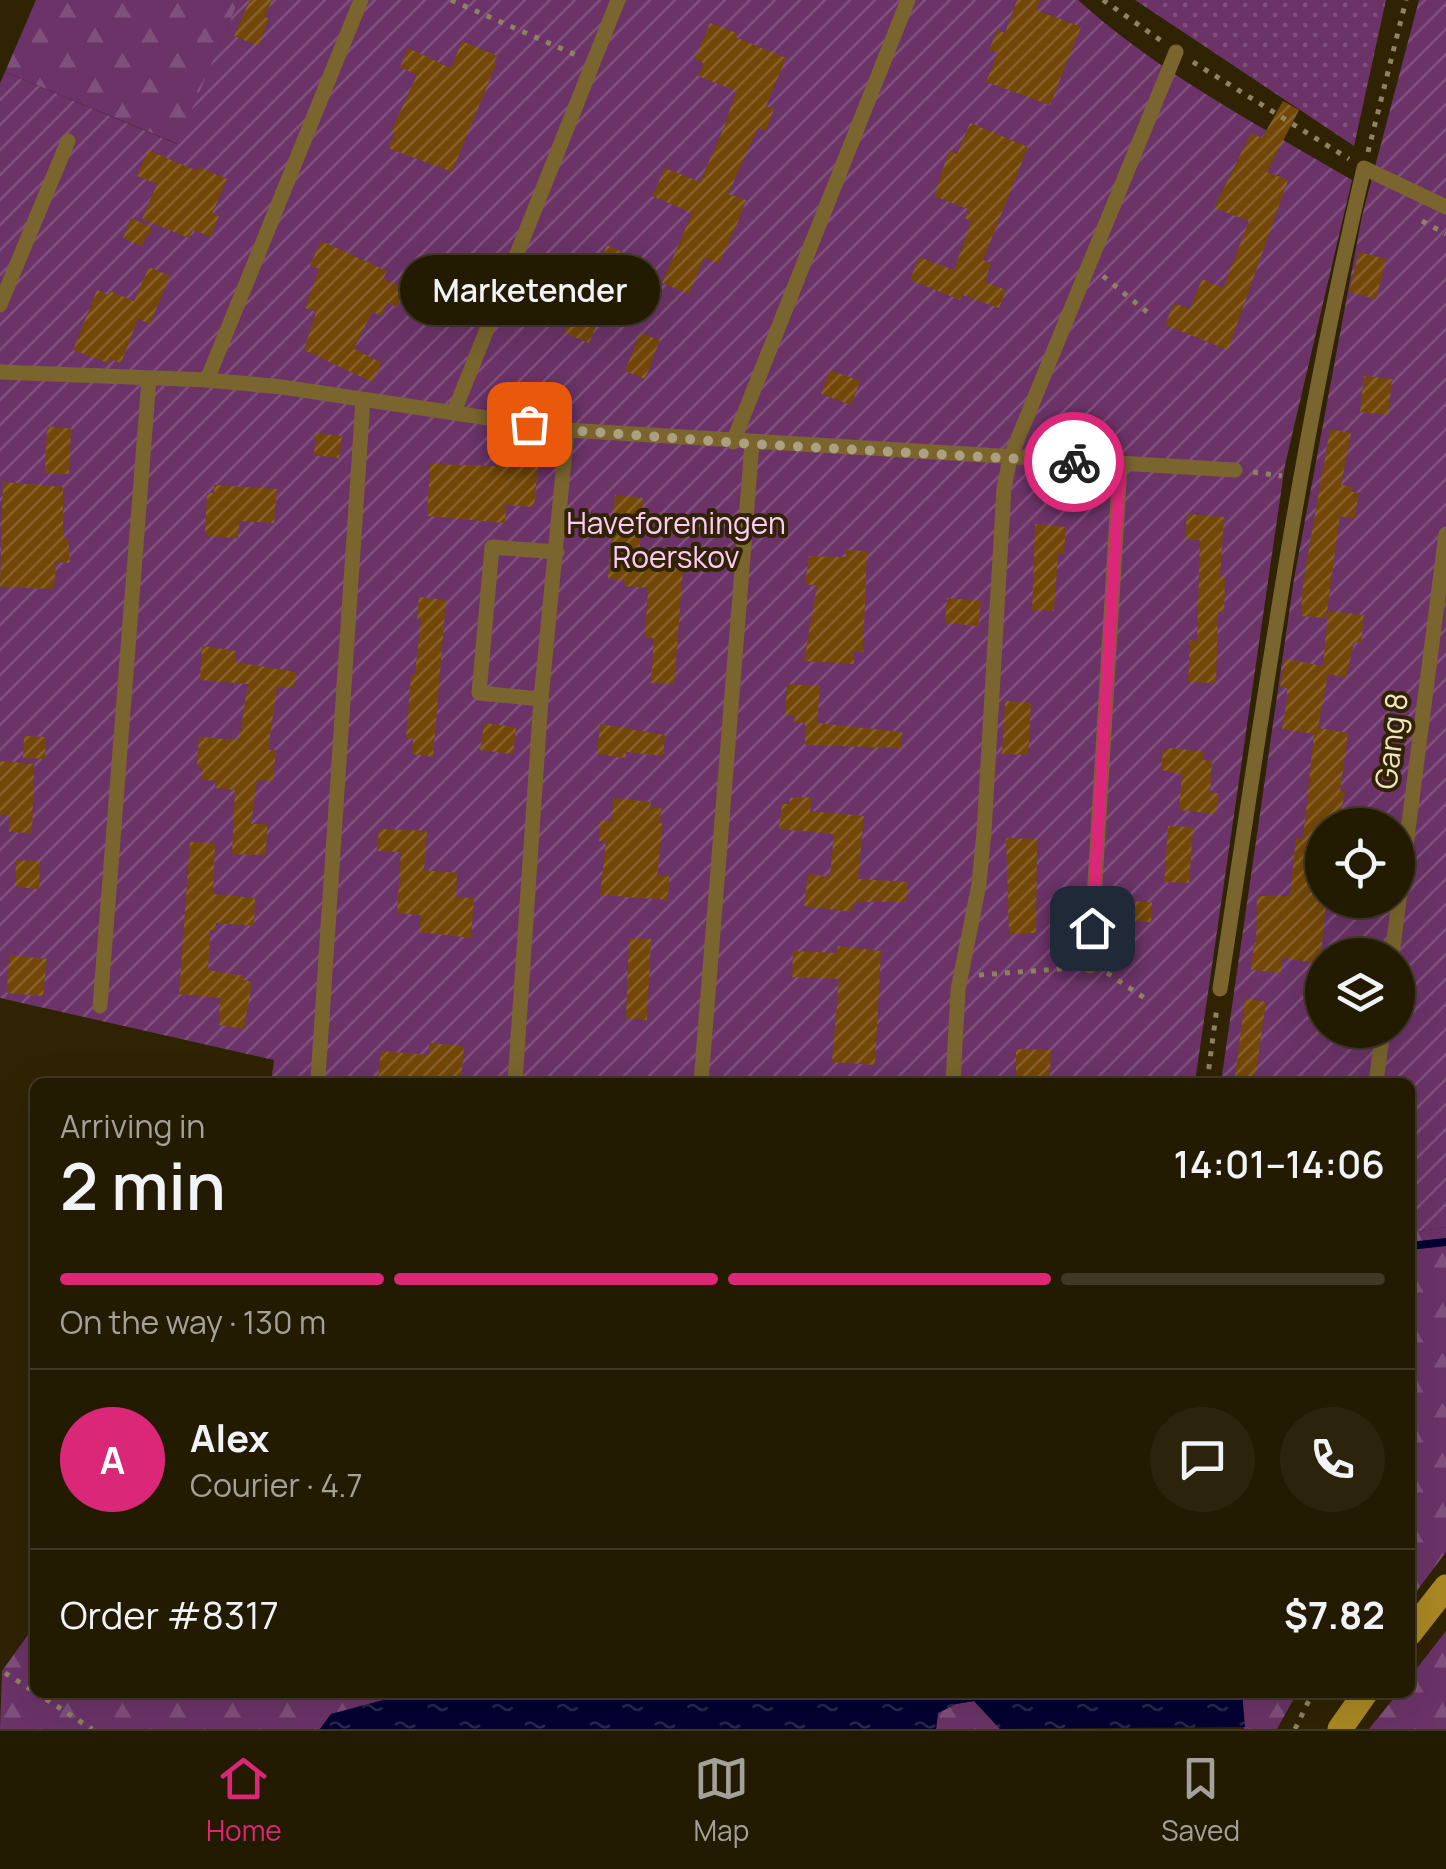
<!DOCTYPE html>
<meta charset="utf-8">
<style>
body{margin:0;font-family:Manrope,sans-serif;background:#2b230c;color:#f1f3f6;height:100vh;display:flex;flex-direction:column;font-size:38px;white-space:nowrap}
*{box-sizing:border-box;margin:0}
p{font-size:32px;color:#a3a199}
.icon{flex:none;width:55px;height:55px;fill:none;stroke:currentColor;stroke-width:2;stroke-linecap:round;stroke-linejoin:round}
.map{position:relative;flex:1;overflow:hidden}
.side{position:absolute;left:30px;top:1078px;width:1385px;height:620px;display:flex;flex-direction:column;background:#231a02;border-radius:15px;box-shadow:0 10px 40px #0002,0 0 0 2px #403824}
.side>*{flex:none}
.controls{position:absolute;left:1305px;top:808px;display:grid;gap:20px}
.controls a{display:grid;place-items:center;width:110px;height:110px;border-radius:50%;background:#231a02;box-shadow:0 10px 40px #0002,0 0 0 2px #403824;font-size:50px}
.pin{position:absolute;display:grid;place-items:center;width:85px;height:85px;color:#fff;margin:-42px;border-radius:20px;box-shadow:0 5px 15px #0006}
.courier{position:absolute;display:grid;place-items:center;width:100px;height:100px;margin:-50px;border:8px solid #db2777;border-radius:50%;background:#fff;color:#222;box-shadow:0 2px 12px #0007}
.bubble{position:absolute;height:70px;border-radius:35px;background:#231a02;box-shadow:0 10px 40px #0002,0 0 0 2px #403824;font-size:32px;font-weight:600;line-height:70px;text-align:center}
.overview em{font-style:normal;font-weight:600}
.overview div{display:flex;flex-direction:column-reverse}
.overview{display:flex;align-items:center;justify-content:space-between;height:170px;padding:0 30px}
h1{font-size:65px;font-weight:600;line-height:75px}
.bar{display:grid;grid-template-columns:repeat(4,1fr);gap:15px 10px;align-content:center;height:120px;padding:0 30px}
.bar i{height:12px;border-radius:8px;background:#403824}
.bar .active{background:#db2777}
.bar p{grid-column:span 4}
.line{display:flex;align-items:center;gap:25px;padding:0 30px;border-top:2px solid #403824}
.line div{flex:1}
.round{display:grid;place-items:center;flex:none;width:105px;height:105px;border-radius:52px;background:#2b230c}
.tab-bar{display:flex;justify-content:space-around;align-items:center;height:140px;border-top:2px solid #403824;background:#231a02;font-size:28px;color:#a3a199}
.tab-bar a{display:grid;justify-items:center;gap:5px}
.tab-bar .active{color:#db2777}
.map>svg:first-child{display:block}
</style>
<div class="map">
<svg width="1446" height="1729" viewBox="0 0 1446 1729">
<defs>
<pattern id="grass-dots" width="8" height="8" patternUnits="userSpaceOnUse" patternTransform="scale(2.5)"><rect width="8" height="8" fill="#6b3368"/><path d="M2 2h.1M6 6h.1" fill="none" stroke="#80507c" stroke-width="1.8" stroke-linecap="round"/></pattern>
<pattern id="forest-firs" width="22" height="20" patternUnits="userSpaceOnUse" patternTransform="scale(2.5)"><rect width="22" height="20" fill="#6b3368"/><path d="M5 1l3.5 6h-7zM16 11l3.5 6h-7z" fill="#80507c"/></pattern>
<pattern id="garden-furrows" width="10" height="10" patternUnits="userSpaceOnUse" patternTransform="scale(2.5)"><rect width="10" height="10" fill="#6b3368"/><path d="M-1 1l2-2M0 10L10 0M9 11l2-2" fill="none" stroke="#80507c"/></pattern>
<pattern id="water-ripples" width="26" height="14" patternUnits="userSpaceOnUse" patternTransform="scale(2.5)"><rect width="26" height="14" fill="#030232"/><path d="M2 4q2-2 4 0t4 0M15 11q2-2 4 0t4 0" fill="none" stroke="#28274e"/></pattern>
<pattern id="building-hatch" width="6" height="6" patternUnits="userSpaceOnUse" patternTransform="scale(2.5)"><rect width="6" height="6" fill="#734707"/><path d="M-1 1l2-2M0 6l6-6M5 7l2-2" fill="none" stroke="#87612a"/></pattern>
</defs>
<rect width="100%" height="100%" fill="#2f2303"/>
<!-- grass -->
<path fill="url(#grass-dots)" d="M1135,0H1386L1354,146Z"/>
<!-- forest -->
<g fill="url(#forest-firs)">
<path d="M36,0H239L178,144L5,72Z"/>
<path d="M1446,1227V1552L1410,1600V1233Z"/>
<path d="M35,1625V1692L413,1693L331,1714L320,1729H0L2,1671Z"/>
<path d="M1446,1631V1729H1369L1398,1693L1410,1692V1677Z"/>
<path d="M1242,1693H1297L1277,1729H1244Z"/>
<path d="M974,1701L1000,1729H936L938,1713L956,1704Z"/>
</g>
<!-- garden -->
<g fill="url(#garden-furrows)" fill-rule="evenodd">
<path d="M239,0H1078C1160,74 1257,124 1352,180L1285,465L1195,1082H271L274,1060L0,998V83L5,72L177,144Z"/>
<path d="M1419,0H1446V1227L1410,1233V1082H1221L1294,579L1362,216ZM1322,825H1398V900H1322ZM1322,955H1398V1030H1322Z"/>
</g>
<!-- water -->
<path fill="url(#water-ripples)" d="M413,1692H1242L1245,1727L1000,1729L974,1701L956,1704L938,1713L936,1729H320L331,1714Z"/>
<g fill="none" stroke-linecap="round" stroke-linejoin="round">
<!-- stream -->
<path stroke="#030232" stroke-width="8" d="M1410,1246L1446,1242"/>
</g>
<!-- building -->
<g fill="url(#building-hatch)">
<path d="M250,0H272L265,17L269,19L258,46L234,36Z"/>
<path d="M1017,0H1041L1036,10L1081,27L1050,105L986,82L998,53L989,50L997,30L1005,33Z"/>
<path d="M710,23L737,33L735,37L786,58L766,106L774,109L766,131L758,128L728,194L746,200L738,222L719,264L704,258L689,294L662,283L692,213L652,196L665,168L700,182L725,125L736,91L698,76L704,63L695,59Z"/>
<path d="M462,41L497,56L494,63L496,64L452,172L388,148L395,132L391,131L417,75L400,67L408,48L451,68Z"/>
<path d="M1283,101L1299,110L1267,172L1288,180L1228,350L1165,325L1174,303L1190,309L1202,279L1223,288L1249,221L1214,208L1251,133L1262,138Z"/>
<path d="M970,123L1028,147L983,260L991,263L985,282L1006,290L999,308L962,295L960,300L910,280L919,257L954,270L971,221L965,218L968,209L934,196L949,151L957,154Z"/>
<path d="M148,150L197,171L198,167L227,179L212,214L219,216L211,237L193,230L189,238L142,219L157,184L137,176Z"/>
<path d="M131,218L153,228L141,246L123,238Z"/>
<path d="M321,241L387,271L383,279L405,288L397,307L387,303L382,316L372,312L354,349L382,363L372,382L304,350L316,312L305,308L319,269L310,265Z"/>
<path d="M607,245L644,262L633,287L615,279L589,343L564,333L580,296L584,298Z"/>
<path d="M1359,252L1386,259L1376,299L1349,292Z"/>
<path d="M149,267L170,276L150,324L138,319L121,363L110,359L108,363L73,350L97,290L108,295L110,291L134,301Z"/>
<path d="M640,333L660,340L645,379L625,371Z"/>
<path d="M830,370L860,381L851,405L821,394Z"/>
<path d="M1364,376L1392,379L1388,415L1360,412Z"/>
<path d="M47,427L71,428L69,474L45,473Z"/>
<path d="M1330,429L1351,433L1341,485L1353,487L1352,492L1359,493L1354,519L1340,516L1326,618L1301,616L1303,582Z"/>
<path d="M316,433L342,436L339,458L314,455Z"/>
<path d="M500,436L553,443L549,467L538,466L534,507L506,505L505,523L427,516L430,464L496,466Z"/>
<path d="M3,482L63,487V538H68L70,563L56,562L54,589L0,587Z"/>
<path d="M214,485L277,489L274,523L239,521L238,538L205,536L207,493H214Z"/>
<path d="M615,495L643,498L639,555L684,557L674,684L651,683L654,638H645L648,588L624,586L625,581L608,578Z"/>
<path d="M1187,514L1224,517L1220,577H1225L1224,613L1218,612L1216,683L1188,682L1190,640L1197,641L1200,540L1185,539Z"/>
<path d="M1035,524L1066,527L1064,554H1058L1054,611L1032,610Z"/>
<path d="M846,550L867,551L863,652L854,651V664L804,661L817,586L805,584L809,556L846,557Z"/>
<path d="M419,597L446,600L433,757L412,754L413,739L406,738L411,675L415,674L421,619H417Z"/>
<path d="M947,598L981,601L978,626L945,623Z"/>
<path d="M1328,611L1364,615L1361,643L1354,642L1346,678L1328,674L1318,728L1348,733L1340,791H1345L1339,823L1322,822V904H1326L1320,964L1282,958L1281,973L1251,970L1254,944L1256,945L1257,896H1290L1296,838L1303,839L1314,734L1282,729L1287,699V688L1280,687L1285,659L1323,666Z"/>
<path d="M202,646L236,651L235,662L296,672L294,688L277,687L268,750H276L273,781L257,780L251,824H267L266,855L232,854L235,790L215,788V781L201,779L202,767L197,766L199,737L239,740L248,684L200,680Z"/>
<path d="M787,684L820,686L817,723L902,732L901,748L805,745V723L794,722L795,716L785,715Z"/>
<path d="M1005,701L1031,703L1028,755L1002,754Z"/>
<path d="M484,723L516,727L513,754L480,750Z"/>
<path d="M600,724L665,735L663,756L626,752V758L597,754Z"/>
<path d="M24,736L46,737L45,759L23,758Z"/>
<path d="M1172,748L1204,752L1203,760L1212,761L1210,793H1218L1216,814L1179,810L1182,774L1161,770L1163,750Z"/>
<path d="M0,761L34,764L32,833L9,832L10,816L0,815Z"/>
<path d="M812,797L810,811L864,816L858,879L908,882L906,902H856L850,912L804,906L808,874L830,877L834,834L779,829L782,804H789L790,798Z"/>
<path d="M613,798L651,802L650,807L661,808L660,823L663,824L657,876H669L668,900L600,895L606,842L599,841L600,821H612Z"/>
<path d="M1168,826L1193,827L1189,883L1164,882Z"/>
<path d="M379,829L427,831L424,870L457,873L456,897L474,898L471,938L419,932L421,915L397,913L401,852L377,851Z"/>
<path d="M1006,838L1037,839L1036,933H1009Z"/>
<path d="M190,842L215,843L213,894L255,898L254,926L216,923L215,931L210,930L208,970L244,976L243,980L252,982L244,1029L219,1025L220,998L179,994Z"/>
<path d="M16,860L40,861L39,889L15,887Z"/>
<path d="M1106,900L1152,902L1151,922L1126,921L1125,930H1104Z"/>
<path d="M629,938L651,939L647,1020L626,1018Z"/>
<path d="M838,946L881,951L875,1065L832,1062L839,979L792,977L793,951L837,953Z"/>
<path d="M9,955L47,959L43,996L7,993Z"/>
<path d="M1245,999L1266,1002L1255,1080L1235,1077Z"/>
<path d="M429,1043L464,1046L461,1081L403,1076L402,1080L378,1078L381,1051L429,1055Z"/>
<path d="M1016,1049L1051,1050L1050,1076L1038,1077V1079L1016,1078Z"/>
</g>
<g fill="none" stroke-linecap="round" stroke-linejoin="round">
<!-- path -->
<g stroke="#8e8262" stroke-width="5" stroke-dasharray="5 8" stroke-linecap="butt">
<path d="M451,0L576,55"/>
<path d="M1103,0L1163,42"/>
<path d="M1193,62L1349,159"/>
<path d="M1368,152L1406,0"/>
<path d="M1422,221L1446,234"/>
<path d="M1103,276L1147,312"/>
<path d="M1253,472L1282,476"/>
<path d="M1107,973L1146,999"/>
<path d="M979,975L1073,968"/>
<path d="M1207,1082L1217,1007"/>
<path d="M5,1673L35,1692"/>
<path d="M35,1692L92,1729"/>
<path d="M1295,1729L1313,1692"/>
</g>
<!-- lane -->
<g stroke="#79652d" stroke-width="15">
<path d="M0,305L68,141"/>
<path d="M0,372L207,380L282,387L567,430L1235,470"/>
<path d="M207,380L361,0"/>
<path d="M454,412L618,0"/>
<path d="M733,442L908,0"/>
<path d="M541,699L479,693L492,547L557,552"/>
<path d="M1392,955L1446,534"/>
<path d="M1090,966L1120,465"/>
<path d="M1220,989C1262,714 1300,439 1364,168L1446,207"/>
<path d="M100,1006L149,379"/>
<path d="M318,1078L363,400"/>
<path d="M515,1082L541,699L567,430"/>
<path d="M701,1082L752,444"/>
<path d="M953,1082L958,990L979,884L984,832L1004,488L1010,458L1176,52"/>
<path d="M1376,1082L1383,1030"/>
</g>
<!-- secondary -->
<g stroke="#aa8823" stroke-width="25">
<path d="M1410,1633L1446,1587"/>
<path d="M1340,1729L1366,1692"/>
</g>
</g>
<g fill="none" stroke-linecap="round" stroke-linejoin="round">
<!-- done -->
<path stroke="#aca081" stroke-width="10" stroke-dasharray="0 18" d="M529,424L567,430L752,444L1074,462"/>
<!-- route -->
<path stroke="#db2777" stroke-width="12" d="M1074,462L1120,465L1092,928"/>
</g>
<g text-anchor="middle" stroke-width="8" stroke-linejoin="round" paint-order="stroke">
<!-- park labels -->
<g font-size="30" fill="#ffc9fa" stroke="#2f2303">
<text x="676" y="534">Haveforeningen<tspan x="676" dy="34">Roerskov</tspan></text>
</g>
<!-- street labels -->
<g font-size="30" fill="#f0e4c5" stroke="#2f2303">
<text transform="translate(1392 741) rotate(-83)" y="10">Gang 8</text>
</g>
</g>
</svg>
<div class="controls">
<a><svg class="icon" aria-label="locate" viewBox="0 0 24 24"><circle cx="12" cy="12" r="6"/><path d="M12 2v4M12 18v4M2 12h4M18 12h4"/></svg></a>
<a><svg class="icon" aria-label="layers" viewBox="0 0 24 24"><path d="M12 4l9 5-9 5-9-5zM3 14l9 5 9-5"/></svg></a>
</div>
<div class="pin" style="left:529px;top:424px;background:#ea580c"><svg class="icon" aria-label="bag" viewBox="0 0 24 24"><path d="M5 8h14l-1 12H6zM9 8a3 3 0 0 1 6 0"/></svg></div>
<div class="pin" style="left:1092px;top:928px;background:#1f2937"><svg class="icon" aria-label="home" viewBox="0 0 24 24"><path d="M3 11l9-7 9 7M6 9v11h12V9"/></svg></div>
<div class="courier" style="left:1074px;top:462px"><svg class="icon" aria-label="bike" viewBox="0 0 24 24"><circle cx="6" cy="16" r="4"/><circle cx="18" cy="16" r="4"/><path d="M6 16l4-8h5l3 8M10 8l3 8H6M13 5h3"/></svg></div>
<div class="bubble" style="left:400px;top:255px;width:260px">Marketender</div>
<section class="side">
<div class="overview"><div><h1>2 min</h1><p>Arriving in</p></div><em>14:01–14:06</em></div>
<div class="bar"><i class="active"></i><i class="active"></i><i class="active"></i><i></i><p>On the way · 130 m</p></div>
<div class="line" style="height:180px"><b class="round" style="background:#db2777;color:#fff">A</b><div><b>Alex</b><p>Courier · 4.7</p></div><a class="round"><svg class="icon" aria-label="chat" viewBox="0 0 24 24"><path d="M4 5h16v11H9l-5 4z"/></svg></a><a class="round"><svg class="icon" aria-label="phone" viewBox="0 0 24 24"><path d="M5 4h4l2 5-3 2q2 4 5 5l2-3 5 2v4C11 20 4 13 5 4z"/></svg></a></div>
<div class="line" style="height:130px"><div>Order #8317</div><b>$7.82</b></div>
</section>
</div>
<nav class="tab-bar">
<a class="active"><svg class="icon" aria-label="home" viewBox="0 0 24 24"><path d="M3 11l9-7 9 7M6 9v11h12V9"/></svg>Home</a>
<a><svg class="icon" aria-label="map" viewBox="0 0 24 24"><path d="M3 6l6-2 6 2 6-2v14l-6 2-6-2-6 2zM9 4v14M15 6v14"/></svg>Map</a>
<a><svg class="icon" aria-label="saved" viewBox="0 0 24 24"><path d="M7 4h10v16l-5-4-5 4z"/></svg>Saved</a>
</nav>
